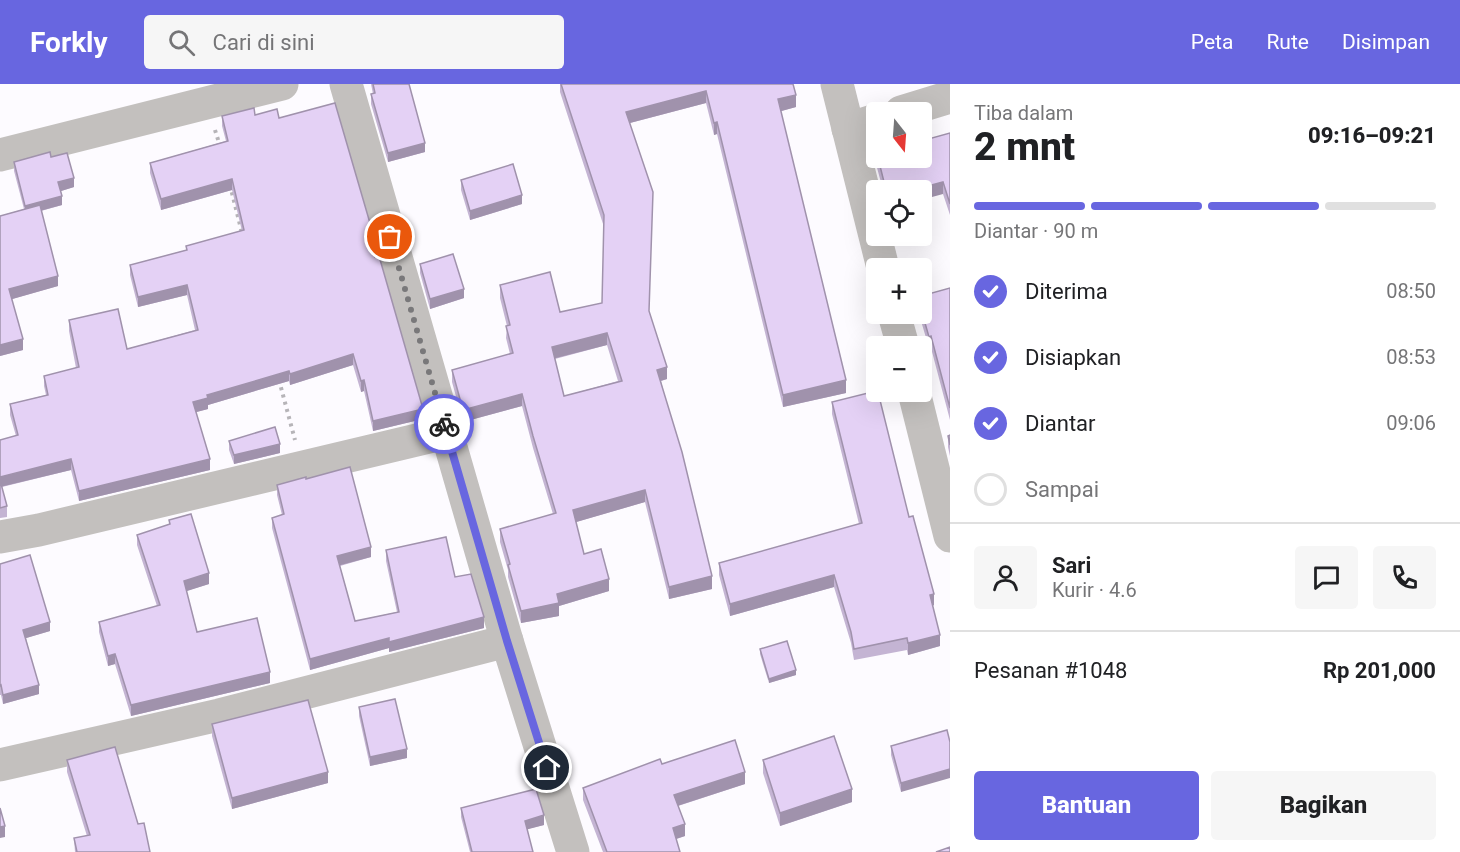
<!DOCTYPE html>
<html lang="id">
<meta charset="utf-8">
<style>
body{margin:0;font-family:Roboto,sans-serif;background:#f6f6f6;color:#202124;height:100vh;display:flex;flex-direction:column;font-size:22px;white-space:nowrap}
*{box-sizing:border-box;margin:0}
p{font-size:20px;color:#757577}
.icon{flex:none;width:33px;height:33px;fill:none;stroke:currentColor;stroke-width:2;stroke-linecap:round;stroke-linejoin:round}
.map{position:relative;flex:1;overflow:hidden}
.drawer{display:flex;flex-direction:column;background:#fff;width:510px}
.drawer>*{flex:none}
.needle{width:39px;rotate:163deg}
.fabs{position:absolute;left:866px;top:18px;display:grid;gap:12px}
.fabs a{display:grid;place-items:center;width:66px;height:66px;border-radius:6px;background:#fff;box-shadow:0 6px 24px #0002;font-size:30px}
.pin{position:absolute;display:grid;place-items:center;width:51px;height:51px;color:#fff;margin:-26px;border:3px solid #fff;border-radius:50%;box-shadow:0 2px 6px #0007}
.courier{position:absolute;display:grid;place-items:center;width:60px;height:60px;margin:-30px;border:4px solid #6866e0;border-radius:50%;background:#fff;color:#222;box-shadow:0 2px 8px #0007}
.headline em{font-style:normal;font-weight:800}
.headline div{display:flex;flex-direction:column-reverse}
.headline{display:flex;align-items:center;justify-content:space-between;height:102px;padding:0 24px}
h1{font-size:39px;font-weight:800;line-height:45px}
.bar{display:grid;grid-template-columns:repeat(4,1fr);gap:9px 6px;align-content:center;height:72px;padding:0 24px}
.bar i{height:8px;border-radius:4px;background:#e0e0e0}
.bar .on{background:#6866e0}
.bar p{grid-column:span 4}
.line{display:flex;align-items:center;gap:15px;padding:0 24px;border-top:2px solid #e0e0e0}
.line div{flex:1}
.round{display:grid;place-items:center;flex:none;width:63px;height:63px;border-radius:6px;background:#f6f6f6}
ol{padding:0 24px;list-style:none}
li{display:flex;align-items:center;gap:18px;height:66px}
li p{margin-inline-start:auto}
li .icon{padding:6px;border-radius:50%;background:#6866e0;color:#fff;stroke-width:4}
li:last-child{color:#757577}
li i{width:33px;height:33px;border:3px solid #e0e0e0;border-radius:50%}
.primary-button{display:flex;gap:12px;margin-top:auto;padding:12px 24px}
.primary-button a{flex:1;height:69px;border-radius:6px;background:#6866e0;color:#fff;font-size:24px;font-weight:800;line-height:69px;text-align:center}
.primary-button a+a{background:#f6f6f6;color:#202124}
header{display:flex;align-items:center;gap:36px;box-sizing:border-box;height:84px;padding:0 30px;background:#6866e0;color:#fff}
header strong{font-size:28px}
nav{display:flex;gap:33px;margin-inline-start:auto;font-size:21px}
.search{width:420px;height:54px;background:#f6f6f6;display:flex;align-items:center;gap:15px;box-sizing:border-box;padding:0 21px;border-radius:6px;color:#757577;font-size:22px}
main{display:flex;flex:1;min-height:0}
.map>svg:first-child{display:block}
</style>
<header>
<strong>Forkly</strong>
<div class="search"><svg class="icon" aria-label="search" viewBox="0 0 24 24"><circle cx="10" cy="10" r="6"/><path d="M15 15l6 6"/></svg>Cari di sini</div>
<nav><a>Peta</a><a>Rute</a><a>Disimpan</a></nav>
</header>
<main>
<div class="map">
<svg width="950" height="768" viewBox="0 0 950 768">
<rect width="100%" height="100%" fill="#fdfbff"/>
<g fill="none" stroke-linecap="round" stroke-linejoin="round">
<!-- path -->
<g stroke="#b6b4b8" stroke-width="4" stroke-dasharray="3 4.5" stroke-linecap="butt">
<path d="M215,46L220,62"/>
<path d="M230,101L242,149"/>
<path d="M279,296L295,356"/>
</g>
<!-- minor -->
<g stroke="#c3c0be" stroke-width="33">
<path d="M346,0L507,557L573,768"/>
<path d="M901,28L950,13"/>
<path d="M848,45L876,36"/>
<path d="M0,71L282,0"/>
<path d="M0,453L39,446L446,349"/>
<path d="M0,681L219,631L507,557"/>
</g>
<!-- tertiary -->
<g stroke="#c3c0be" stroke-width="33">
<path d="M837,0L883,184"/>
<path d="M894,230L903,262"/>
<path d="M914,308L950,452"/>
</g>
</g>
<!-- wall -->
<g fill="#c4b4d3" fill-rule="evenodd">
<path d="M371,0H409L425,68L388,78L371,20V10H373Z"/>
<path d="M560,0H793L796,23L781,27L846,309L783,323L717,50L714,51L706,19L630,39L649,229L667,295L661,297L712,505L669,515L645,418L576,438L584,470L609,507L559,522V532L521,539L508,493V486L500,458V445L553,430L533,364L522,322L463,338L452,298V286L510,270L506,254L507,242L500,214V201L560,228L602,219L604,143L560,8ZM607,261L618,297L564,312L555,275Z"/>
<path d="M255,31L279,34L375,173L423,335L373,347L364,307L361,308L353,281L290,301L289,297L208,321V325L196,328L210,386L79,417L71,386L2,403L7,422V433L0,434V356L16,352L10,331V320L46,311L44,302V292L76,284L69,247V236L127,265L195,246L187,211L138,223L130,191V181L186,166V162L242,147L232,106L161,126L150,89V79L226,57L222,42V32Z"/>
<path d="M950,49V131L943,110L921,106H883L876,80V74H921Z"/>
<path d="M51,73L74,103L61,107L62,121L41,127L58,202L12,215L23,266L0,272V132L24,125L14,87V78Z"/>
<path d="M461,96L522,120L470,136L461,106Z"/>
<path d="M420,180L464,214L430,225L420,189Z"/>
<path d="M950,204V336L931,264H929L919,230H921V212Z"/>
<path d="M832,318L909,433L934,521L932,522L940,562L908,571L907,566L854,576L851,559L834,503L730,532L719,491V479L859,440L832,330Z"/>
<path d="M950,351V372L948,363V352Z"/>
<path d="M229,357L280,369L234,380L229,366Z"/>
<path d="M306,395L371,473L340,482L355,537L397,528L386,477V466L455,493L484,544L389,568V564L310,586L272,444V434L282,431L277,411V401Z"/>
<path d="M169,436L209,500L186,507L197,548L270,599L131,632L115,580L108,582L99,548V538L157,522L137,461V451L169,441Z"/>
<path d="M0,480L50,547L26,554L39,610L3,620L1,611H0Z"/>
<path d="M760,565L796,591L769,599L760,570Z"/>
<path d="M359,623L407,674L370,682L359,632Z"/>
<path d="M212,640L328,699L232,725L212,652Z"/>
<path d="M950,658L901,708L891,671V662Z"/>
<path d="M67,676L138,740L150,768H75L74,754L87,752L67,688Z"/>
<path d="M763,676L852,718L780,742L763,689Z"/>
<path d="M662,680L745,700L678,722L685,752L676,755L680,768H603L583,716V704Z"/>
<path d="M461,724L544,741L527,745L533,768H470L461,733Z"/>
</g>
<!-- shaded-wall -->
<g fill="#a092ac">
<path d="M706,7V19L626,40V28Z"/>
<path d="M796,11V23L778,28V15Z"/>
<path d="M717,38V50L714,51V39Z"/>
<path d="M425,59V68L388,78V69Z"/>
<path d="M74,94V103L58,108V98Z"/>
<path d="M232,95V106L161,126V115Z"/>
<path d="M943,98V110L921,116V106H913Z"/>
<path d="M522,111V120L470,136V127Z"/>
<path d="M62,112V121L25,131V122Z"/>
<path d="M58,192V202L9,216V205Z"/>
<path d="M187,201V211L138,223V213Z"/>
<path d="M464,205V214L430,225V215Z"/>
<path d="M607,249V261L552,275V263Z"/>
<path d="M931,252V264H929V253Z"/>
<path d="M23,255V266L0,272V261Z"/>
<path d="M353,270V281L290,301V290Z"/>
<path d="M667,283V295L657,298V286Z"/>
<path d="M289,287V297L208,321V325L193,329V318L207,311Z"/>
<path d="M364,296V307L361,308V297Z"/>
<path d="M846,296V309L783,323V311Z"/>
<path d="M522,310V322L463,338V326Z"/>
<path d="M423,325V335L373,347V337Z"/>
<path d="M280,360V369L234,380V371Z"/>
<path d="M71,375V386L0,403V393Z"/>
<path d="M210,375V386L79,417V407Z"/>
<path d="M645,406V418L573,439V426Z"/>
<path d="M371,463V473L337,482V472Z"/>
<path d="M209,489V500L184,508V497Z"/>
<path d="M834,491V503L730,532V520Z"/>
<path d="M712,492V505L669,515V503Z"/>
<path d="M609,495V507L559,522V532L521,539V527L557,510Z"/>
<path d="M934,510V521L930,523V511Z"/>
<path d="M484,533V544L389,568V558Z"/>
<path d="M50,538V547L23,555V546Z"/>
<path d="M940,551V562L908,571V559Z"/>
<path d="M389,554V564L310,586V575Z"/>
<path d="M115,570V580L108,582V572Z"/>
<path d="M796,586V591L769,599V595Z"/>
<path d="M270,588V599L131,632V621Z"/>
<path d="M39,601V610L3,620V611Z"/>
<path d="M407,665V674L370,682V673Z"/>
<path d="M950,685V694L901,708V699Z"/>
<path d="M328,688V699L232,725V714Z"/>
<path d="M745,688V700L674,723V711Z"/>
<path d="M852,705V718L780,742V729Z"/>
<path d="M544,731V741L525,746V737Z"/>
<path d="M685,740V752L673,756V744Z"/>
<path d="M5,742V753L0,754V743Z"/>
</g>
<!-- building -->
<g fill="#e4d1f5" stroke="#a092ac" stroke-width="1.5" fill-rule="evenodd">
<path d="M373,0H409L425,59L388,69L371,10L375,9Z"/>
<path d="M561,0H793L796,11L778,15L846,296L783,311L717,38L714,39L706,7L626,28L653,108L649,227L667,283L657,286L682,368L712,492L669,503L645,406L573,426L584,470L601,465L609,495L557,510L559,519L521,527L508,481L510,480L500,445L556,429L533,352L522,310L463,326L452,286L513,269L506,242L510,241L500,201L550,188L560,228L602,219L604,131ZM607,249L622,297L564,312L552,263Z"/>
<path d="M335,19L372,146L375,173L379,172L423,325L373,337L364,296L361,297L353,270L290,290L289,287L207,311L208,314L193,318L210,375L79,407L71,375L0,393V356L18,351L10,320L48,311L44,292L79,283L69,236L118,225L127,265L198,246L187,201L138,213L130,181L187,166L186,162L244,146L232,95L161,115L150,79L228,57L222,32L254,24L255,31L277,25L279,34Z"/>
<path d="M950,49V120L943,98L913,106H886L878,74H921V57Z"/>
<path d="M50,68L51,73L67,69L74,94L58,98L62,112L25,122L14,78Z"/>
<path d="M513,80L522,111L470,127L461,96Z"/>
<path d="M40,121L58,192L9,205L23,255L0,261V132Z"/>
<path d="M453,170L464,205L430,215L420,180Z"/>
<path d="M950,204V324L931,252L929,253L921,225V212Z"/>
<path d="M876,307L878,308L909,433L913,432L934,510L930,511L940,551L908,559L907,554L854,565L851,548L834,491L730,520L719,479L862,439L832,318Z"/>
<path d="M275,343L280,360L234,371L229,357Z"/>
<path d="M950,351V361L948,352Z"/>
<path d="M350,383L371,463L337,472L355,537L399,528L386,466L446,453L455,493L471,490L484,533L389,558V554L310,575L272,434L284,430L277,401L306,393V395Z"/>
<path d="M0,396L7,422L0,424Z"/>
<path d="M191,430L209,489L184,497L197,548L257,534L270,588L131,621L115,570L108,572L99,538L160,521L137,451L170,440L169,436Z"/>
<path d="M30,471L50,538L23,546L39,601L3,611L1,601L0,602V480Z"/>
<path d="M787,557L796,586L769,595L760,565Z"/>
<path d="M395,615L407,665L370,673L359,623Z"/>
<path d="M308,616L328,688L232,714L212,640Z"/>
<path d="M947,646L950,658V685L901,699L891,662Z"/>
<path d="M834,652L852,705L780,729L763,676Z"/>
<path d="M735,656L745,688L674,711L685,740L673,744L680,768H607L583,704L660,675L662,680Z"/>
<path d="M115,663L138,740L144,739L150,768H77L74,754L90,751L67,676Z"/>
<path d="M536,705L544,731L525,737L533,768H472L461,724Z"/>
<path d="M0,724L5,742L0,743Z"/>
<path d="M950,763V768H936Z"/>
</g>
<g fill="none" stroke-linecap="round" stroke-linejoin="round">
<!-- done -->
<path stroke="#79787a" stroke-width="6" stroke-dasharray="0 10.8" d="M390,153L444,340"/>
<!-- route -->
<path stroke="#6866e0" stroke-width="8" d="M444,340L507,557L547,684"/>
</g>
</svg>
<div class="fabs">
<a><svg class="needle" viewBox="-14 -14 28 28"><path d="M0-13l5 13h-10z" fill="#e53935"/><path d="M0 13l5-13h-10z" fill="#757577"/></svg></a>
<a><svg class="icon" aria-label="locate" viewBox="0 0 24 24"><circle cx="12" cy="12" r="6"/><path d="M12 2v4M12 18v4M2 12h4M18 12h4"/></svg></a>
<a>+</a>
<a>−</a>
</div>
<div class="pin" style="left:390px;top:153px;background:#ea580c"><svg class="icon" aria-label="bag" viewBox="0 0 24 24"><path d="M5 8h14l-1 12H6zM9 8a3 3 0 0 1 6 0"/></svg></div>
<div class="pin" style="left:547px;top:684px;background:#1f2937"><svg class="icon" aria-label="home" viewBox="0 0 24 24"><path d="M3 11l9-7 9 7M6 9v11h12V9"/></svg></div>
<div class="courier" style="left:444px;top:340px"><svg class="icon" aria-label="bike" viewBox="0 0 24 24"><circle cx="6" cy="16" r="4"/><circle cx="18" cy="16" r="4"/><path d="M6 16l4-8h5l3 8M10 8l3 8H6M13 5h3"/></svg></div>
</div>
<section class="drawer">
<div class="headline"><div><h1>2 mnt</h1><p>Tiba dalam</p></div><em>09:16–09:21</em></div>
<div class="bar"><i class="on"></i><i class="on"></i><i class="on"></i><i></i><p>Diantar · 90 m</p></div>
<ol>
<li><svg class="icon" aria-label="check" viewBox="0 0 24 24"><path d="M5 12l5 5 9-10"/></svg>Diterima<p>08:50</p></li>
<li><svg class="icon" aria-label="check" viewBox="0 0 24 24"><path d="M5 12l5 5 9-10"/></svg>Disiapkan<p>08:53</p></li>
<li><svg class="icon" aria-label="check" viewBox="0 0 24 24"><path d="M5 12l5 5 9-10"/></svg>Diantar<p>09:06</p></li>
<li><i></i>Sampai</li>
</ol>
<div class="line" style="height:108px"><a class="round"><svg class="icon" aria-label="person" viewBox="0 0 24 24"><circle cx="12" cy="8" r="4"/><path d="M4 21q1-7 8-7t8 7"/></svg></a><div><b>Sari</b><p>Kurir · 4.6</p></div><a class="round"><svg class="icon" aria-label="chat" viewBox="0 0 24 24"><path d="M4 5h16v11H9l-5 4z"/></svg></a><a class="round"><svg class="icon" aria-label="phone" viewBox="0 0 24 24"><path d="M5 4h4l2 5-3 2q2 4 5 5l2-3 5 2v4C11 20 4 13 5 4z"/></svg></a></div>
<div class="line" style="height:78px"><div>Pesanan #1048</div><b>Rp 201,000</b></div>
<div class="primary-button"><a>Bantuan</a><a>Bagikan</a></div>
</section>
</main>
